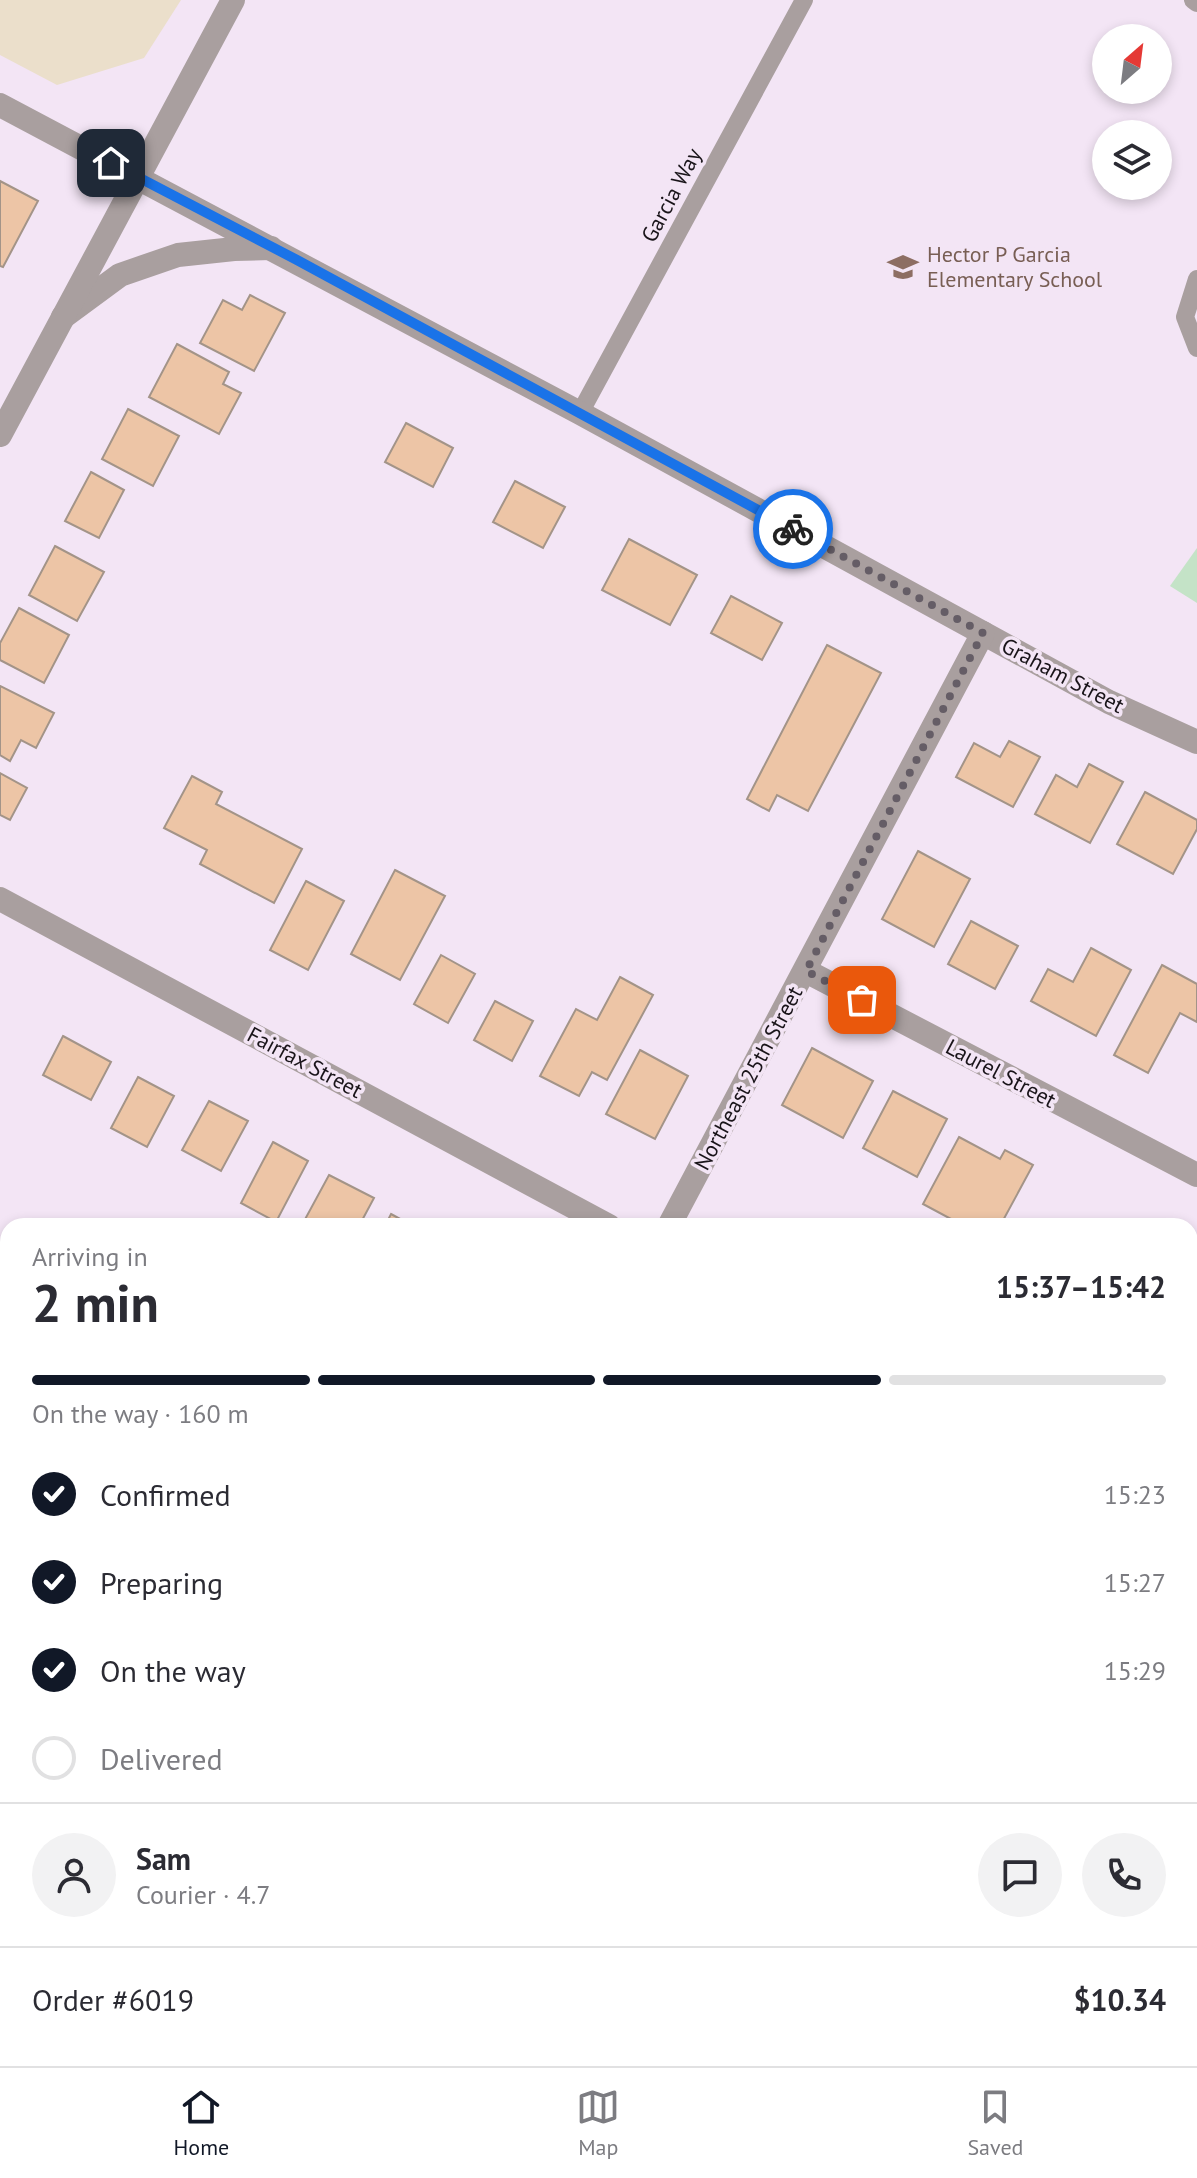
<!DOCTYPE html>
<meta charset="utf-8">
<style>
body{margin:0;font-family:"PT Sans",sans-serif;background:#f2f2f3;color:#2b2b33;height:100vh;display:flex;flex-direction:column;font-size:30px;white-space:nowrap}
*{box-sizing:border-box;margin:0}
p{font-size:26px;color:#7c7c81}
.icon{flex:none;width:44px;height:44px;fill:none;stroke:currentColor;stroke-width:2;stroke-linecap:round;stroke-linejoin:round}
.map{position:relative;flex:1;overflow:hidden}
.sheet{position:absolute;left:0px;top:1218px;width:1198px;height:848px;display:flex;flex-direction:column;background:#fff;border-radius:24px 24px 0 0;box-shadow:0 4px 12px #0003}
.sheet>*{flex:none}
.needle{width:52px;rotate:28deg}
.fabs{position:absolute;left:1092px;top:24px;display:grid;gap:16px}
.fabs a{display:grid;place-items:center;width:80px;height:80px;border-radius:50%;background:#fff;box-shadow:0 4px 12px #0003;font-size:40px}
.pin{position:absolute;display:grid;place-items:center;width:68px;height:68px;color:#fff;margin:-34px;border-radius:16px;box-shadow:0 4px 12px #0006}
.courier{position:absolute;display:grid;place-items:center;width:80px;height:80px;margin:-40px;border:6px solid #1a73e8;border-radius:50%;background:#fff;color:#222;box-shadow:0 2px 10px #0007}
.head em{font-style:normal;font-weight:600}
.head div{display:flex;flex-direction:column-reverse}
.head{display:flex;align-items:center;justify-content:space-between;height:136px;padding:0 32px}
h1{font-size:52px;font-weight:600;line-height:60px}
.bar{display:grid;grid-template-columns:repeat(4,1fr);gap:12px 8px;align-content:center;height:96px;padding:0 32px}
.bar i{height:10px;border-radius:6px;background:#e1e1e2}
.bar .active{background:#111827}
.bar p{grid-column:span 4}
.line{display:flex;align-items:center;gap:20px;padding:0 32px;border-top:2px solid #e1e1e2}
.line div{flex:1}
.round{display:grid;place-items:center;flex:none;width:84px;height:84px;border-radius:42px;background:#f2f2f3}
ol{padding:0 32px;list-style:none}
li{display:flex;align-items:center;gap:24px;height:88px}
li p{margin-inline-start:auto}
li .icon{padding:8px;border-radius:50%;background:#111827;color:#fff;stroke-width:4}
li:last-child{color:#7c7c81}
li i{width:44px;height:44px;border:4px solid #e1e1e2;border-radius:50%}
.tabs{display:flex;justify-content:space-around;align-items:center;height:112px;border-top:2px solid #e1e1e2;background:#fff;font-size:22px;color:#7c7c81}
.tabs a{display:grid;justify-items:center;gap:4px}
.tabs .active{color:#111827}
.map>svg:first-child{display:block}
</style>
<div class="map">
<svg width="1197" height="2066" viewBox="0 0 1197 2066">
<rect width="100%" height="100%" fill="#f3e5f5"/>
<!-- commercial -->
<path fill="#ebdfcb" d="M0,0H181L144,58L57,85L0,55Z"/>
<!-- green -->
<path fill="#c4e3c7" d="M1197,548V603L1170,586Z"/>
<!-- building -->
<g fill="#edc5a6" stroke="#a39488" stroke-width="2">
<path d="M0,181L38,201L3,267L0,266Z"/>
<path d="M250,295L285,313L254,371L200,343L223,300L242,310Z"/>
<path d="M177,344L229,372L223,384L241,393L219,434L149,397Z"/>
<path d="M128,409L179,436L153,486L102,459Z"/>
<path d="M406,423L453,448L433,487L385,462Z"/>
<path d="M91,472L124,490L99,538L65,521Z"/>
<path d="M515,481L565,507L543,548L493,522Z"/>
<path d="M629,539L697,575L670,625L602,590Z"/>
<path d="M55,546L104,572L77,621L29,595Z"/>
<path d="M731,596L782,623L762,660L711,633Z"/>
<path d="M19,608L69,635L44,683L0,660V643Z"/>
<path d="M827,645L881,673L808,811L777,795L769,811L747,799Z"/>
<path d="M0,686L54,713L36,748L21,740L10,761L0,755Z"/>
<path d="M1009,741L1040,757L1013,807L956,777L974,743L1000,757Z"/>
<path d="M1089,764L1123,782L1090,843L1035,814L1056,775L1077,787Z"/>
<path d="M0,773L27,788L10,820L0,815Z"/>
<path d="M192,776L222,792L216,804L302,849L274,903L200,864L207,850L164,828Z"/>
<path d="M1145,792L1197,820V829L1173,874L1117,844Z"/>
<path d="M918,851L970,879L934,947L882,919Z"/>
<path d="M395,870L445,896L400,980L351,954Z"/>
<path d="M306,881L344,901L308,970L270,950Z"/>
<path d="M971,921L1018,946L995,989L948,964Z"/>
<path d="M1091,948L1131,970L1096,1036L1031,1001L1048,969L1073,982Z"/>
<path d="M441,955L475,974L448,1023L414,1004Z"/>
<path d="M1162,965L1197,984V1022L1180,1013L1148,1073L1114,1055Z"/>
<path d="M620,977L653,995L607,1080L592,1072L579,1096L540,1076L576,1009L597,1020Z"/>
<path d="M495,1001L533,1021L512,1061L474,1040Z"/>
<path d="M63,1036L111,1062L91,1100L43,1075Z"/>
<path d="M812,1048L873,1081L843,1138L782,1105Z"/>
<path d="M640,1050L688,1076L655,1139L606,1114Z"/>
<path d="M138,1077L174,1096L147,1147L111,1128Z"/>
<path d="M893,1091L947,1119L917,1177L863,1148Z"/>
<path d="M209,1101L248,1121L221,1171L182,1150Z"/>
<path d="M959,1137L1000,1159L1005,1150L1033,1165L1000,1226H964L923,1204Z"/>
<path d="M273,1142L308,1161L276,1222L241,1203Z"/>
<path d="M329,1175L374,1198L359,1226H309L303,1223Z"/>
<path d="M391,1214L413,1226H385Z"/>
<path d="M1197,1276V1304L1190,1300V1289Z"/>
<path d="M8,1395V1426L0,1422V1410Z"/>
<path d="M1190,1474L1197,1477V1592L1190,1588Z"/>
<path d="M8,1611V1642L0,1637V1626Z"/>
<path d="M1190,1743L1197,1747V1761L1190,1774Z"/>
<path d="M664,2058H728L724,2066H679Z"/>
<path d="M745,2058H810L806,2066H741Z"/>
</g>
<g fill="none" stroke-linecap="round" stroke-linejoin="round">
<!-- service -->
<g stroke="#a99f9f" stroke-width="18">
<path d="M1193,0L1197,3"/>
<path d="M1197,279L1185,317L1197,348"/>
<path d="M580,413L804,0"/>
</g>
<!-- minor -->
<g stroke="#a99f9f" stroke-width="24">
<path d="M0,105L580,413L1109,702L1197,742"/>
<path d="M63,317L120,275L178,255L234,249L271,248"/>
<path d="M0,899L609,1226"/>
<path d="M806,971L1197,1175"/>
<path d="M669,1226L983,633"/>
<path d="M0,1515L8,1519"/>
<path d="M1190,1682L1197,1686"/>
<path d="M962,2058L976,2066"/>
<path d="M244,2066L248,2058"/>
</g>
<!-- tertiary -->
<path stroke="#a99f9f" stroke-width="24" d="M0,435L233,0"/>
</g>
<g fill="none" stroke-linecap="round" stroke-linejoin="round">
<!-- done -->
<path stroke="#655d66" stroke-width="8" stroke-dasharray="0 14.4" d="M793,529L983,633L806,971L862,1000"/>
<!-- route -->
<path stroke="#1a73e8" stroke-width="10" d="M111,163L297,260L793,529"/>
</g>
<!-- icons -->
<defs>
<g id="school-bare" transform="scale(2.4)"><path d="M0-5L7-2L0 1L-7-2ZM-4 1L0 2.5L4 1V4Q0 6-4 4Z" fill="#8d6e63" stroke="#f3e5f5" stroke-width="2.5" paint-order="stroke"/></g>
</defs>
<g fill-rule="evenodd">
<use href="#school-bare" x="903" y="267"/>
</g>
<g text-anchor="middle" stroke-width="7" stroke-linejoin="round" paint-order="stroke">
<!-- street labels -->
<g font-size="22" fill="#191419" stroke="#f3e5f5">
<text transform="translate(671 195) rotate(-62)" y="8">Garcia Way</text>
<text transform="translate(1063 675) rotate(28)" y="8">Graham Street</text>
<text transform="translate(305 1062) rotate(28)" y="8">Fairfax Street</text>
<text transform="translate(1001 1073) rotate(28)" y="8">Laurel Street</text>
<text transform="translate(748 1078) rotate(-62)" y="8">Northeast 25th Street</text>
</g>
<!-- education labels -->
<g font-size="22" fill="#785e54" stroke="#f3e5f5" text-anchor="start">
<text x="927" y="262">Hector P Garcia<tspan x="927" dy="25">Elementary School</tspan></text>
</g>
</g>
</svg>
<div class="fabs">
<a><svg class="needle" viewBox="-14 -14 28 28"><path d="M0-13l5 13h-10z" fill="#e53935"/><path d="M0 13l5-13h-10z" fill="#7c7c81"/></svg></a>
<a><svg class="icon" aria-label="layers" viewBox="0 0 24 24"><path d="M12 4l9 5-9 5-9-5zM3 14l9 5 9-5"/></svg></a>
</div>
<div class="pin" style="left:862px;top:1000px;background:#ea580c"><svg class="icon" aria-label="bag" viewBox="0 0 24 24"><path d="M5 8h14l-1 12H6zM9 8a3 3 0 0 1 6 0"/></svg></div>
<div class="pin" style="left:111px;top:163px;background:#1f2937"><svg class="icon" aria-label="home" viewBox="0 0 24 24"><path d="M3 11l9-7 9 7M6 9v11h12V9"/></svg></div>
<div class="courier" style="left:793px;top:529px"><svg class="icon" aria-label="bike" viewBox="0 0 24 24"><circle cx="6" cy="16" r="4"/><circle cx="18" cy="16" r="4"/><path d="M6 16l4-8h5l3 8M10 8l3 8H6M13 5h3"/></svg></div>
<section class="sheet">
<div class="head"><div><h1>2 min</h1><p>Arriving in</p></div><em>15:37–15:42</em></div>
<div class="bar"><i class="active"></i><i class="active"></i><i class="active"></i><i></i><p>On the way · 160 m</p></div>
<ol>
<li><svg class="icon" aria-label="check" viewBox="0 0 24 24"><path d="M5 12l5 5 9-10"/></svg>Confirmed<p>15:23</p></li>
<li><svg class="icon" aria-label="check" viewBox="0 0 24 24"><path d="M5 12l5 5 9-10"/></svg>Preparing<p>15:27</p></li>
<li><svg class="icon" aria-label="check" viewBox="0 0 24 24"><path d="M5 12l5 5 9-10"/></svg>On the way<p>15:29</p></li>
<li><i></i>Delivered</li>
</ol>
<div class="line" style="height:144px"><a class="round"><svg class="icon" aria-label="person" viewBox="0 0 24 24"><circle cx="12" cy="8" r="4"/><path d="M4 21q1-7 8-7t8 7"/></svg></a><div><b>Sam</b><p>Courier · 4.7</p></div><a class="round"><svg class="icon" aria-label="chat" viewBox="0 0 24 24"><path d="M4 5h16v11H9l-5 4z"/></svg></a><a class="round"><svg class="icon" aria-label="phone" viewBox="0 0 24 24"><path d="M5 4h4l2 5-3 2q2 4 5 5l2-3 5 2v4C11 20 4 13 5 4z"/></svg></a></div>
<div class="line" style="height:104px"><div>Order #6019</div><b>$10.34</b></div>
</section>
</div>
<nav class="tabs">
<a class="active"><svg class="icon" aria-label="home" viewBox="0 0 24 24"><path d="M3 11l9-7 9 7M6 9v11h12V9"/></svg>Home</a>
<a><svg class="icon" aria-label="map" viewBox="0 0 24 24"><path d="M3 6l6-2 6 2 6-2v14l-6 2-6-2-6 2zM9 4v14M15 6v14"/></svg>Map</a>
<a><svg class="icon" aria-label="saved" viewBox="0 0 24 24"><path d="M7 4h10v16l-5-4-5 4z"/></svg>Saved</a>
</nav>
